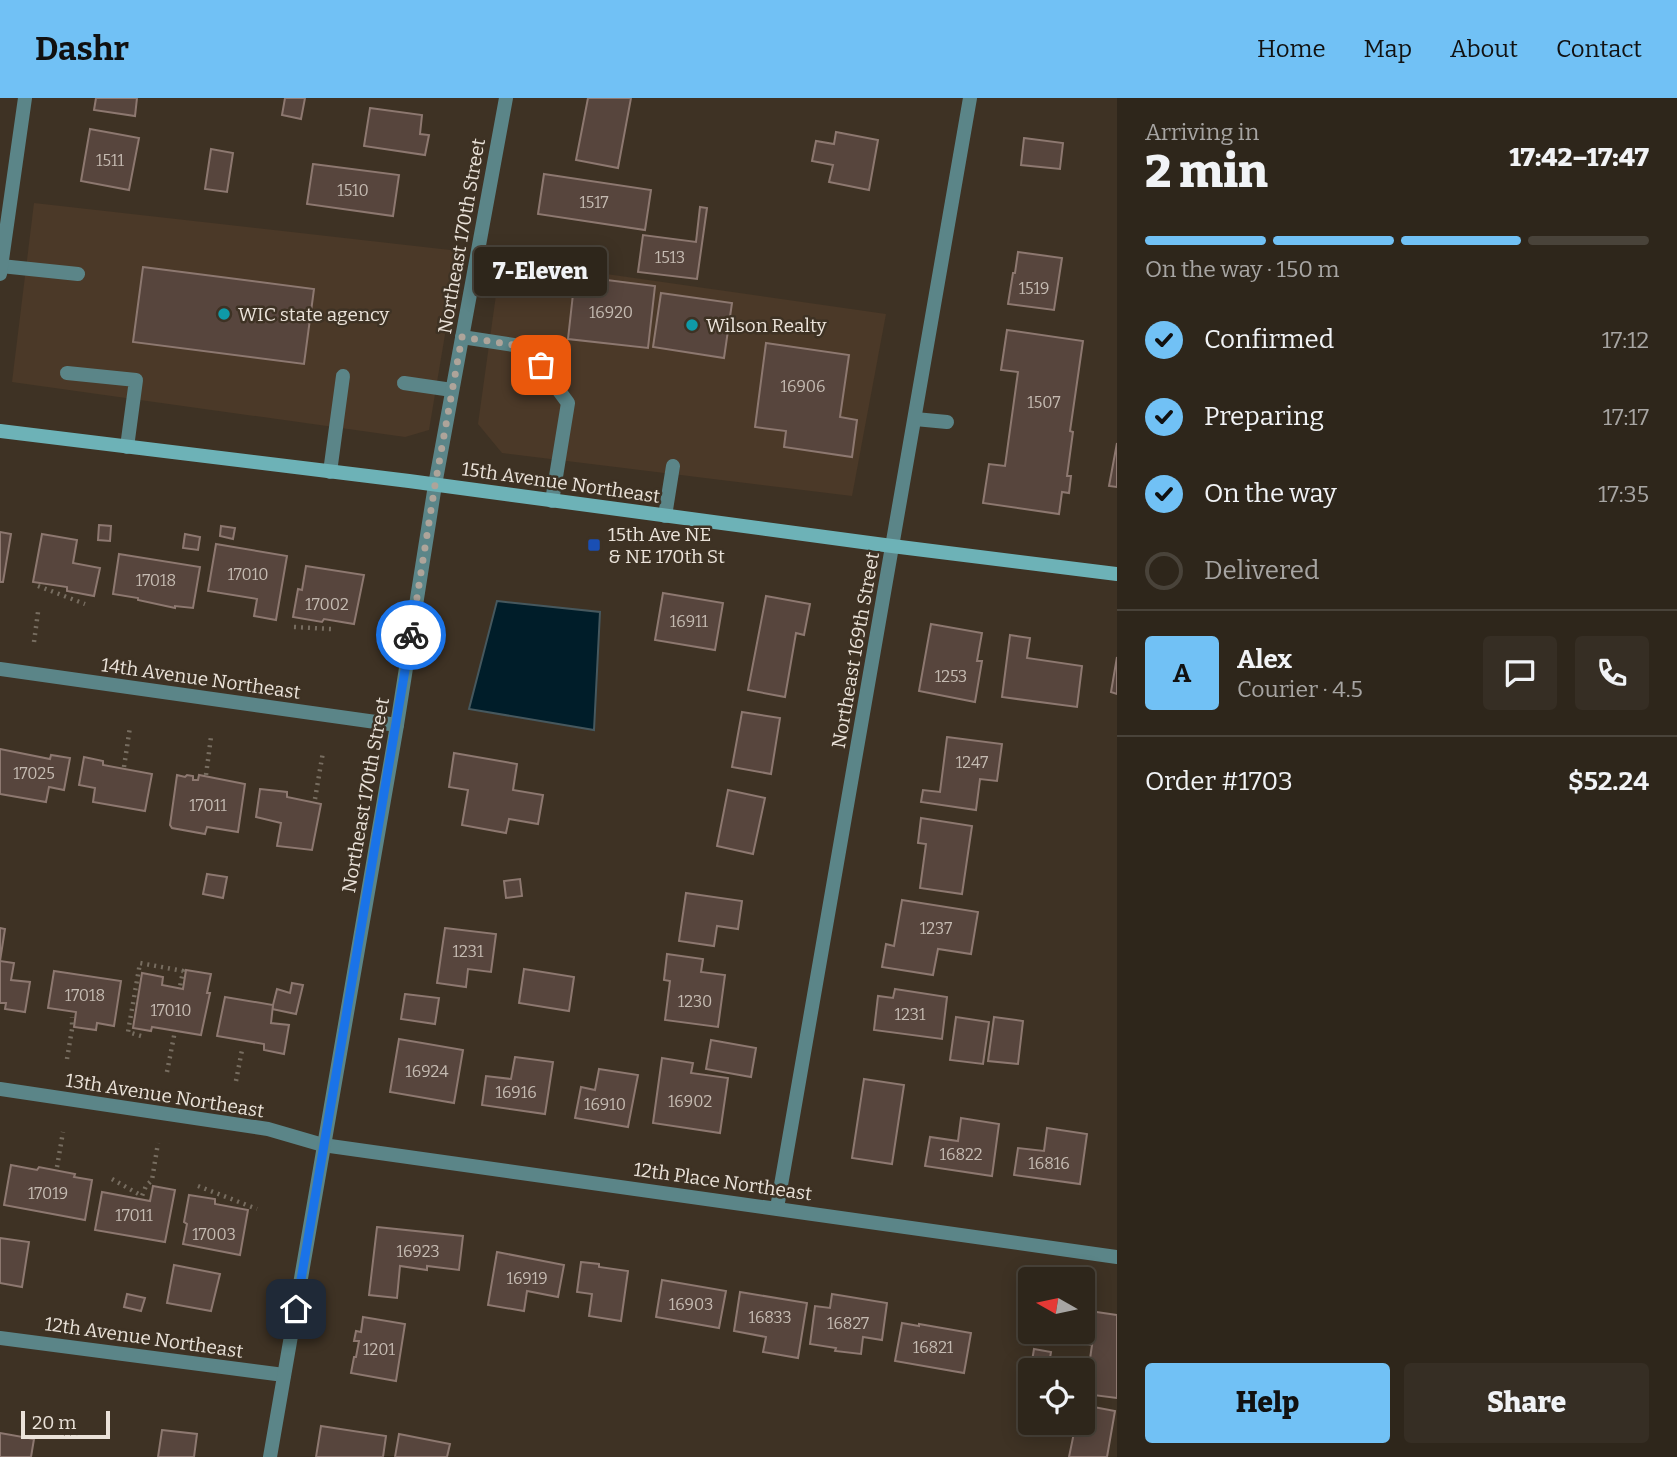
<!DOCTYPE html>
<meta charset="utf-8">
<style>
body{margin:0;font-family:Bitter,serif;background:#362e24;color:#f1f3f6;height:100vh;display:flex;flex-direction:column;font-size:26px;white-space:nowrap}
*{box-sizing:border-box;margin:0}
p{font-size:23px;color:#a7a5a3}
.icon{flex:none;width:38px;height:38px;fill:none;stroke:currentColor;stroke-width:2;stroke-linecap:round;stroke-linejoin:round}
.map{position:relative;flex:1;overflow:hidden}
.side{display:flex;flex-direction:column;background:#2e261b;width:560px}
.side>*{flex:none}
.needle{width:46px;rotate:279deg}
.tools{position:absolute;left:1018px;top:1169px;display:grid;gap:14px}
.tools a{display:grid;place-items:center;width:77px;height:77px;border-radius:7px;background:#2e261b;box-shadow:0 4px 18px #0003,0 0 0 2px #49433a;font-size:35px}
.scale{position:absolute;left:21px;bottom:18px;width:89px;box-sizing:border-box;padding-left:7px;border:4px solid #eae2d9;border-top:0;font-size:19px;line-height:24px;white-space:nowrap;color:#eae2d9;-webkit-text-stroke:5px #3e3224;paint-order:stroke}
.pin{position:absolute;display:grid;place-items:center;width:60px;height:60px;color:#fff;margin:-30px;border-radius:14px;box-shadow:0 4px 10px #0006}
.courier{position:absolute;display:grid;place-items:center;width:70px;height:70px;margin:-35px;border:5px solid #1a73e8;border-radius:50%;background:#fff;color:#222;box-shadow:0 2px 9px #0007}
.bubble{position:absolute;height:49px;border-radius:7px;background:#2e261b;box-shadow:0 4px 18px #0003,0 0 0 2px #49433a;font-size:23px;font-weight:800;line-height:49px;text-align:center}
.overview em{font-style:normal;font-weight:800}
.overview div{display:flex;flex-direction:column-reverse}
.overview{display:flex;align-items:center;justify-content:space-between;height:119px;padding:0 28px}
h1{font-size:46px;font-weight:800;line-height:52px}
.bar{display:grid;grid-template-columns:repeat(4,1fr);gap:10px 7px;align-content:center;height:84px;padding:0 28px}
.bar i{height:9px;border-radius:5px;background:#49433a}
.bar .current{background:#71c1f5}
.bar p{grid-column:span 4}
.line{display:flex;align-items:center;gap:18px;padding:0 28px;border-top:2px solid #49433a}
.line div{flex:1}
.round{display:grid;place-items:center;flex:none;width:74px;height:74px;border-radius:7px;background:#362e24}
ol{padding:0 28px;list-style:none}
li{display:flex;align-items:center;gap:21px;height:77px}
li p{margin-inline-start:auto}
li .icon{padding:7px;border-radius:50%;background:#71c1f5;color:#111;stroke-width:4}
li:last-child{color:#a7a5a3}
li i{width:38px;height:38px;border:4px solid #49433a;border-radius:50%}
.primary-button{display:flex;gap:14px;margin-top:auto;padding:14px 28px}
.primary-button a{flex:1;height:80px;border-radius:7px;background:#71c1f5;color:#111;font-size:28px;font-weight:800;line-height:80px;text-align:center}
.primary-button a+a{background:#362e24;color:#f1f3f6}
header{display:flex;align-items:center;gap:42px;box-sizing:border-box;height:98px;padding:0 35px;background:#71c1f5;color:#111}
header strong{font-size:33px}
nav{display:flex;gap:38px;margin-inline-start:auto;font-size:24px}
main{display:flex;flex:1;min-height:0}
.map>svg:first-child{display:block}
</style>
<header>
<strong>Dashr</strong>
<nav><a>Home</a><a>Map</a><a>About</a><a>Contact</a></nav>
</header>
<main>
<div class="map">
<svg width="1117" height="1359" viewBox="0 0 1117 1359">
<rect width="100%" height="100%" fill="#3e3224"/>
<!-- built -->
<g fill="#4b3928">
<path d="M34,105L459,153L429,332L405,339L12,284Z"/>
<path d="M501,161L886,216L852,398L502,355L478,326Z"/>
</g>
<!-- water -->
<path fill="#001d29" stroke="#46585e" stroke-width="2" d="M497,503L600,514L594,632L469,611Z"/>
<!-- building -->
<g fill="#57453d" stroke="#8d7870" stroke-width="2">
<path d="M96,0H137L135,18L94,12Z"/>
<path d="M285,0H305L301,21L282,17Z"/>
<path d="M588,0H631L618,70L576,62Z"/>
<path d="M370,10L422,17L420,36L429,37L425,57L364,48Z"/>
<path d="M90,31L139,40L129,92L81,83Z"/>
<path d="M836,34L878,42L869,92L829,84L833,67L812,63L816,43L834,46Z"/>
<path d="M1024,40L1063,45L1060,71L1021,67Z"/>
<path d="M211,51L233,55L227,94L205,91Z"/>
<path d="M313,66L399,77L393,118L307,106Z"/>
<path d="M544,76L651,92L645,132L538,116Z"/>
<path d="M700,109L707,110L697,181L638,174L643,137L696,144Z"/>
<path d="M1018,154L1062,160L1054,212L1008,206L1013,175H1015Z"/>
<path d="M143,169L314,191L304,266L133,244Z"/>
<path d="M575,178L655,188L648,250L568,241Z"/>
<path d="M661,195L732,205L724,260L653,249Z"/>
<path d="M1007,232L1083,243L1070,333L1073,334L1067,378H1071L1069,395L1062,394L1059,416L983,405L989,366L1005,368L1018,274L1001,272Z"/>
<path d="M766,245L849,257L840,319L857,322L852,359L784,349L786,333L755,329Z"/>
<path d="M1117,345V389L1109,388Z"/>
<path d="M99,427L111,428L110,443L98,442Z"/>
<path d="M221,428L235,430L233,441L220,438Z"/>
<path d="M0,434L11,436L3,484H0Z"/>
<path d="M42,436L77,442L73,465L100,470L94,498L67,493V489L33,484Z"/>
<path d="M185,436L200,439L198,452L183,450Z"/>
<path d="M216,446L287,458L276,522L254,518L257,501L208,493Z"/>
<path d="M119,456L200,469L193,510L175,508V510L138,502V500L113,496Z"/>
<path d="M306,468L364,477L354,526L324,521L322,524L293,519L298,491L302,492Z"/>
<path d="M663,495L723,505L715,552L655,542Z"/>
<path d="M766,498L810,506L804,537L796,535L785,599L748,592Z"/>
<path d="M931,526L982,535L977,563H982L975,604L919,593Z"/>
<path d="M1010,537L1030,540L1027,560L1082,568L1077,609L1002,599Z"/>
<path d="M1117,559V596L1111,594Z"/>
<path d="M742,614L780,620L771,676L732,669Z"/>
<path d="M947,639L1002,646L997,683L980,681L976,712L921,704L923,692L940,694Z"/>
<path d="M0,651L50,661L51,657L70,660L64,692L49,689L46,704L0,696Z"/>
<path d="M454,655L517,666L513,692L543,697L538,726L509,721L506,735L462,727L468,692L449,689Z"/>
<path d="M84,659L103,663V667L152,676L145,713L93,704L95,690L79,687Z"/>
<path d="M177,677L185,679L187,677L193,678V682H198L199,677L245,686L238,734L207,729L205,736L172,730L170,727Z"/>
<path d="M260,691L287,694V699L321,706L312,752L277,748L281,725L256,719Z"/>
<path d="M728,692L765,700L753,756L717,748Z"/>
<path d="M921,720L972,728L962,796L920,790L926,746L918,745Z"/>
<path d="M207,776L227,779L223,800L203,796Z"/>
<path d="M520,781L522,798L506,800L504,783Z"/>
<path d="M686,795L742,803L738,831L717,828L714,848L679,843Z"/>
<path d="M902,802L978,814L971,856L938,851L933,877L882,869L886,846L894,848Z"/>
<path d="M0,830L5,831L0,863L14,865L11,882L30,884L25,914L5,911L6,905H0Z"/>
<path d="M445,830L496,836L491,874L468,871L466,889L437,885Z"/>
<path d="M667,856L703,861L701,874L725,877L718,929L665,922L670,883L664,882Z"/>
<path d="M524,871L574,879L569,913L519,905Z"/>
<path d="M186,872L211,876L207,895H210L201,937L152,929L151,933L133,930L142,875L163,879L162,887L183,891Z"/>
<path d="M54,873L121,883L114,928L97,925L96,932L74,929L76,914L48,910Z"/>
<path d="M292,885L303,887L296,916L272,911L277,891L290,895Z"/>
<path d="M895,891L947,899L942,941L874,932L878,898L893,900Z"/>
<path d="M405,896L439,900L435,926L401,921Z"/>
<path d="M225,899L273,907L271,925L289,927L284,956L264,952V946L217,938Z"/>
<path d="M956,919L989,924L983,966L950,962Z"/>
<path d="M994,919L1023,923L1018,966L988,963Z"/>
<path d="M399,941L463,952L454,1005L390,994Z"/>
<path d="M711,942L756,950L751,979L706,971Z"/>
<path d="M515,959L553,964L545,1016L482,1007L486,978L511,981Z"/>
<path d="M662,960L693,965L691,975L728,980L720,1035L653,1025Z"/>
<path d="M599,971L638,977L628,1029L575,1020L581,989L595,992Z"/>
<path d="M864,981L904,987L892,1066L852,1060Z"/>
<path d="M961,1020L999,1026L992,1078L925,1068L930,1039L958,1043Z"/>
<path d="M1047,1030L1087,1036L1080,1086L1014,1077L1018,1050L1044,1053Z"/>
<path d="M11,1067L37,1072L39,1069L75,1076L74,1079L92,1082L85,1122L4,1107Z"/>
<path d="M153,1088L175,1092L165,1144L95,1132L102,1094L150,1103Z"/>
<path d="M189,1097L215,1101V1106L248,1112L240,1157L183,1146L187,1126L184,1124Z"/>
<path d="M377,1129L463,1138L459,1172L427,1168V1172L400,1168L397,1200L369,1197Z"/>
<path d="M0,1140L29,1144L22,1189L0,1185Z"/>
<path d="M497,1154L564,1167L558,1199L527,1193L524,1213L488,1207Z"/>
<path d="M581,1164L599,1166V1169L628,1173L621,1223L589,1218L592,1196L577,1194Z"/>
<path d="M174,1167L220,1176L211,1213L167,1205Z"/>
<path d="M662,1182L726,1193L719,1230L656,1219Z"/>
<path d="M740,1194L807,1205L798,1260L763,1254L766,1239L734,1233Z"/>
<path d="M127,1196L145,1200L141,1213L124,1209Z"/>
<path d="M832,1196L887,1205L882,1242L863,1239L861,1256L835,1253L836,1250L810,1246L815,1208L830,1210Z"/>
<path d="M1083,1212L1117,1217V1300L1085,1296L1092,1247L1067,1244L1068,1234H1083Z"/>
<path d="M363,1219L405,1226L396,1283L351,1275L354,1259H356L359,1243H354L356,1233L361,1234Z"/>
<path d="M902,1225L919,1228V1226L971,1235L964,1275L895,1263Z"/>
<path d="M1034,1251L1051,1254L1048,1272H1031V1288L1028,1287Z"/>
<path d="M1083,1307L1115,1313L1107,1359H1069L1076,1325H1083Z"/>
<path d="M321,1328L386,1338L383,1359H316Z"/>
<path d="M162,1332L197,1336L194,1359H158Z"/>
<path d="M0,1335L34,1341L31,1359H0Z"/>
<path d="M399,1336L450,1346L447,1359H395Z"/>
</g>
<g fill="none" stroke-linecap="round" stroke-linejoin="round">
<!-- path -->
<g stroke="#776d60" stroke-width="4.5" stroke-dasharray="2 5" stroke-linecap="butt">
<path d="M38,488L85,506"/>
<path d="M294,529L331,531"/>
<path d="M34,544L38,514"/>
<path d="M124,669L130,629"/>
<path d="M206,677L211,639"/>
<path d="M315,701L323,654"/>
<path d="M141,938L128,934L140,865L183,873L180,889"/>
<path d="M67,961L72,931V919"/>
<path d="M167,974L175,933"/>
<path d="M236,983L242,952"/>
<path d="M57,1069L63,1034"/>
<path d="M112,1081L142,1098L146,1088L152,1082L158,1045"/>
<path d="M198,1088L257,1111"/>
</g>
<!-- lane -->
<g stroke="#5b8588" stroke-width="14">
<path d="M1,168L78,176"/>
<path d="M462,239L527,249L568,305L552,403"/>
<path d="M67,275L136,282L127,349"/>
<path d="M404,285L452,292"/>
<path d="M915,321L947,324"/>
<path d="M330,374L343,278"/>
<path d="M665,418L673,368"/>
</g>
<!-- street -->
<g stroke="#5b8588" stroke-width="14">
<path d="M0,176L25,0"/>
<path d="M0,571L397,627"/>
<path d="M0,991L268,1031L323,1047L1117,1159"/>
<path d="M777,1110L970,0"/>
<path d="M0,1240L284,1277"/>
<path d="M270,1359L397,627L435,387L506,0"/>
</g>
<!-- secondary -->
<path stroke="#6db2b7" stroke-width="14" d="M0,333L409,383L892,448L1117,476"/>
</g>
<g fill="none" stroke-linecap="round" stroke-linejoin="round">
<!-- done -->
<path stroke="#aea49a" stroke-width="7" stroke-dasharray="0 12.6" d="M411,537L435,387L462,239L527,249L541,267"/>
<!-- route -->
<path stroke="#1a73e8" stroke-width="9" d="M296,1211L411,537"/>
</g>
<!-- markers -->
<g fill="#0f9aa8" stroke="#3e3224" stroke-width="2.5">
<circle cx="224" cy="216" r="7"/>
<circle cx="692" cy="227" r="7"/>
</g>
<rect fill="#1a4fb4" stroke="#3e3224" stroke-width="2.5" x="587" y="440" width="14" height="14" rx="3.5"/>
<g text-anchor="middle" stroke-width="5" stroke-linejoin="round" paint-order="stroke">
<!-- number labels -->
<g font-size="16" fill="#c5bbb2">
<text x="110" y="68">1511</text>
<text x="353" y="98">1510</text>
<text x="594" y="110">1517</text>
<text x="670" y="165">1513</text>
<text x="1034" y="196">1519</text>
<text x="611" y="220">16920</text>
<text x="803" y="294">16906</text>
<text x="1044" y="310">1507</text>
<text x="248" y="482">17010</text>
<text x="156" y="488">17018</text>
<text x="327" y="512">17002</text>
<text x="689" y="529">16911</text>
<text x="951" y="584">1253</text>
<text x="972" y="670">1247</text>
<text x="34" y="681">17025</text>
<text x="208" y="713">17011</text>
<text x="936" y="836">1237</text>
<text x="468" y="859">1231</text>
<text x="85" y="903">17018</text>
<text x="695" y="909">1230</text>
<text x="171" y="918">17010</text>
<text x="910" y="922">1231</text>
<text x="427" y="979">16924</text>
<text x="516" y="1000">16916</text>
<text x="690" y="1009">16902</text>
<text x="605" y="1012">16910</text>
<text x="961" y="1062">16822</text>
<text x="1049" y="1071">16816</text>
<text x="48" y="1101">17019</text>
<text x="134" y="1123">17011</text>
<text x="214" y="1142">17003</text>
<text x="418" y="1159">16923</text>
<text x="527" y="1186">16919</text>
<text x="691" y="1212">16903</text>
<text x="770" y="1225">16833</text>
<text x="848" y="1231">16827</text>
<text x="933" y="1255">16821</text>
<text x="379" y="1257">1201</text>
</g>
<!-- street labels -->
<g font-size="19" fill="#eae2d9" stroke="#3e3224">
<text transform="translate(461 138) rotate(-80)" y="7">Northeast 170th Street</text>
<text transform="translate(561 384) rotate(8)" y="7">15th Avenue Northeast</text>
<text transform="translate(855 552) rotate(-80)" y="7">Northeast 169th Street</text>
<text transform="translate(201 580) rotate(8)" y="7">14th Avenue Northeast</text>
<text transform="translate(365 697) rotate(-80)" y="7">Northeast 170th Street</text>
<text transform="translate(165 997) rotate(9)" y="7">13th Avenue Northeast</text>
<text transform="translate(723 1083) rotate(8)" y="7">12th Place Northeast</text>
<text transform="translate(144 1239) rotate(8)" y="7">12th Avenue Northeast</text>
</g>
<!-- poi labels -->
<g font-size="19" fill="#eae2d9" stroke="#3e3224" text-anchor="start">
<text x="238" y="223">WIC state agency</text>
<text x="706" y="234">Wilson Realty</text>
<text x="608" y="443">15th Ave NE<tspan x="608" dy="22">&amp; NE 170th St</tspan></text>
</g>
</g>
</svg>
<div class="tools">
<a><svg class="needle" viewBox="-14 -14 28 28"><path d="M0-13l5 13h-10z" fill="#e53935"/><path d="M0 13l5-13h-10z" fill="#a7a5a3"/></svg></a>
<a><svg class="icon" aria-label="locate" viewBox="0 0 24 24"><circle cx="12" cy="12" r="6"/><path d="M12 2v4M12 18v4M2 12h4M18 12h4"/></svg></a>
</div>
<div class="scale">20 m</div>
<div class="pin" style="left:541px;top:267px;background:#ea580c"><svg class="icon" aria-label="bag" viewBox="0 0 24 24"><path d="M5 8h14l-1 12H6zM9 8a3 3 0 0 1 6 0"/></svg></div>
<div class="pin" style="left:296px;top:1211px;background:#1f2937"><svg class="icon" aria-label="home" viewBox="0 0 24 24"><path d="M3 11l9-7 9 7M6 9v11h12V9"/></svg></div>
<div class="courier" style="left:411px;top:537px"><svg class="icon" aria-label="bike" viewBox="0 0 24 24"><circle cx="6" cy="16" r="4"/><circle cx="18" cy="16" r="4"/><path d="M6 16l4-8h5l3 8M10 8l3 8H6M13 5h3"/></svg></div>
<div class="bubble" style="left:474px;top:149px;width:133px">7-Eleven</div>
</div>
<section class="side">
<div class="overview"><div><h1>2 min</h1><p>Arriving in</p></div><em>17:42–17:47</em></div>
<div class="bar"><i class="current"></i><i class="current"></i><i class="current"></i><i></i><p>On the way · 150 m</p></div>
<ol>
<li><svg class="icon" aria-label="check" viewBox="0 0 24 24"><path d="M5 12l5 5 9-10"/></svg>Confirmed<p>17:12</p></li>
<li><svg class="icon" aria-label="check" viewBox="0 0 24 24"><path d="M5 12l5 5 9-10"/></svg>Preparing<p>17:17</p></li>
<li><svg class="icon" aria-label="check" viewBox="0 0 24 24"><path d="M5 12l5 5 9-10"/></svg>On the way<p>17:35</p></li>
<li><i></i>Delivered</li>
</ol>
<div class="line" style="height:126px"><b class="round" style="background:#71c1f5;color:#111">A</b><div><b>Alex</b><p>Courier · 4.5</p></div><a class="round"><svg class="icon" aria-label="chat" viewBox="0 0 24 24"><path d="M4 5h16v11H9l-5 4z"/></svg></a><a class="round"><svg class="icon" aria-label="phone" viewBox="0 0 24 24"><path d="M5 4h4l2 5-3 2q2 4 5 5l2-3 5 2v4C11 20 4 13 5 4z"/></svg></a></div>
<div class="line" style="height:91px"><div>Order #1703</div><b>$52.24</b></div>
<div class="primary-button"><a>Help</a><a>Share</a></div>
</section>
</main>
